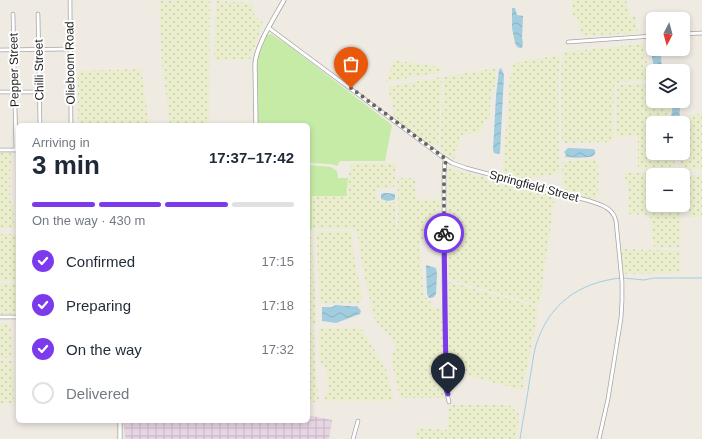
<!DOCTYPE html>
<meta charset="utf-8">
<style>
body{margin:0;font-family:Helvetica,sans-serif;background:#f6f6f7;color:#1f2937;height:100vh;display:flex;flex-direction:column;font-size:15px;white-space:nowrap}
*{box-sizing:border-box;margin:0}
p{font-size:13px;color:#747a83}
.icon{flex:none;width:22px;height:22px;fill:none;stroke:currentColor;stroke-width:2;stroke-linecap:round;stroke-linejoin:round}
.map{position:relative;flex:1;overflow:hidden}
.details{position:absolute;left:16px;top:123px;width:294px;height:300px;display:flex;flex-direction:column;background:#fff;border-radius:6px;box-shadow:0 2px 6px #0003}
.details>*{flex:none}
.needle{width:26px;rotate:186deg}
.controls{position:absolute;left:646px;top:12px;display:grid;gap:8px}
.controls a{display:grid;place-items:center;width:44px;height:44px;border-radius:6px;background:#fff;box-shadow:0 2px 6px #0003;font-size:20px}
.pin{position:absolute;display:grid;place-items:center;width:34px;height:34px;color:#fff;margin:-41px -17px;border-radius:50% 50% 50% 0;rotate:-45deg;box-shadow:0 0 4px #0007}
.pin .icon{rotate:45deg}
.courier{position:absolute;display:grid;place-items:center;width:40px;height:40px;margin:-20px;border:3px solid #7c3aed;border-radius:50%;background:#fff;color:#222;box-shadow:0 1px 5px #0007}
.headline em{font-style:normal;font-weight:700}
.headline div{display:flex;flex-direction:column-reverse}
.headline{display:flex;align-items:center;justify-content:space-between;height:68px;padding:0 16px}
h1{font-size:26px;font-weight:700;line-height:30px}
.bar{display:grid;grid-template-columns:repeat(4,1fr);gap:6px 4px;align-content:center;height:48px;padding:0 16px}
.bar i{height:5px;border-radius:3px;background:#e0e1e3}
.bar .active{background:#7c3aed}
.bar p{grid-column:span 4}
ol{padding:0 16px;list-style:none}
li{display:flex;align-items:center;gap:12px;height:44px}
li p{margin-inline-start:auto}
li .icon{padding:4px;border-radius:50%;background:#7c3aed;color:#fff;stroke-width:4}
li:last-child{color:#747a83}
li i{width:22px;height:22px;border:2px solid #e0e1e3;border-radius:50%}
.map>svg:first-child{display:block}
</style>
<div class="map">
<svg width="702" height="439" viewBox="0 0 702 439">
<defs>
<pattern id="industrial-grid" width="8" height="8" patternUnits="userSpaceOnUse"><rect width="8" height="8" fill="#e8d5e4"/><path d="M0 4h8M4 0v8" fill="none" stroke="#c7b6c3"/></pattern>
<pattern id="farmland-dots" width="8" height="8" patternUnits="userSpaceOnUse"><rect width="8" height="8" fill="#eaeecd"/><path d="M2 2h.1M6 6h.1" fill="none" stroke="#c8ccb0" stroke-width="1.8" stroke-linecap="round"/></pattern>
<pattern id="water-waves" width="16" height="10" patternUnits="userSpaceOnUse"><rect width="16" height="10" fill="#a2cdde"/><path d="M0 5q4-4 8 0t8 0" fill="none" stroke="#8bb0be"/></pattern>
</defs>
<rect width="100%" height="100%" fill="#efebe3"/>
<!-- industrial -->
<path fill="url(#industrial-grid)" d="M308,415L332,420L329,439H125L124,421H308Z"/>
<!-- farmland -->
<g fill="url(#farmland-dots)">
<path d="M210,0L209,125H170L162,64L159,1Z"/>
<path d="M572,0H626L630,17H636L638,33L580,36L578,18L573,19Z"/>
<path d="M216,1L253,3L254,15L263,23L250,59L214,60Z"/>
<path d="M643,44L650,80L619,82L614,86L613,142L562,143L561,75L563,52Z"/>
<path d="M560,55L558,78L559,173L525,180L503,174V156L504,153L510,77L514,63Z"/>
<path d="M394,60L439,67L442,69V72L386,82Z"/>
<path d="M496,68V80L494,89L491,92L490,107V119L484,120V126L481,127V132L460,135V141L457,148L454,159L446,156L441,152L440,149L444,77Z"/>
<path d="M141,69L149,125H78V71Z"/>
<path d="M442,77L438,145H430L395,118L388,87Z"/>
<path d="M653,83V101H670V108L669,123H653V153H673L675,166L638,169V136L616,137L617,88L619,85Z"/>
<path d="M702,114V169L682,170L680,158L686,154L687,149L685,140L683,117Z"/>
<path d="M0,152H12L10,173V200L14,207V228H0Z"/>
<path d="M597,159L599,177L597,200L563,190L562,162Z"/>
<path d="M351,163H396L394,188H377V200L379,201L395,202L396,229H398V199L397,178H415V199L441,200V227L440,229L424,230L423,238L420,243L423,294L429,301L433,304V307L441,309L444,344L443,365L445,392L447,398H400L393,367L391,355L394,350L395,344L391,338L376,322L372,313L370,299L368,292L362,264L357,232L355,229L312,228V196H346L348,178Z"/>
<path d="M447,168L555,195L539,305L448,279Z"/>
<path d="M677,172V175H653V205H677V210L680,212L681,247H654L650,215L629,214L628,187L624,173Z"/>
<path d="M702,175V217H688L690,206L686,176Z"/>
<path d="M308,229H312L316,325H308Z"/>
<path d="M316,231H351L355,264L362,295L361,300L359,303H320Z"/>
<rect x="0" y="234" width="18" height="47"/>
<path d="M621,249L681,251L680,273L623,274Z"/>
<path d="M446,281L538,307L536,323L522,390L447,370Z"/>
<path d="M0,284H18V297H17L15,314H0Z"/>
<path d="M10,323L13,356L10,358H0V324Z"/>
<path d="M319,328H359L362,330L386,369L394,401H325L324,395L326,394L328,388L327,371L319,360Z"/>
<path d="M308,330H314L315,363L319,402H308Z"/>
<path d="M0,361H13V368L14,402L12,403H0Z"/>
<path d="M450,405H509L519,414L516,439H416L417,428L449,430L447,416Z"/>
</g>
<!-- grass -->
<g fill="#c5eba7">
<path d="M271,34L288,45L392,125L385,161H340L337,166L331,164L308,163V125H258L257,65L258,56L267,35Z"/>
<path d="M308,165L331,167L337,171L338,178H348L346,196H312V229H308Z"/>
</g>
<!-- water -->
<g fill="url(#water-waves)">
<path d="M512,8H515L517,15L523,16L522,38L523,43L522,48H520L517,47L515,43L512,28Z"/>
<path d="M653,44V49H662L661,60L663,71H654C653,64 653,53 647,49L649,45Z"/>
<path d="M501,68L503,72L504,75L500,153L498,154L494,153L493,150L496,96L499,70Z"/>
<path d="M674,105H678L680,107L679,123H672C671,118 671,109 674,105Z"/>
<path d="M568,148L593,149L595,150C595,152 596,154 593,156C590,158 570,158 565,157L566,154L564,152Z"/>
<path d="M383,193H387L395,194V198L394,200L387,201L381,199V194Z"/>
<path d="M426,265L436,268L437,274L436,294L434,297L431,298H429L427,294Z"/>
<path d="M336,305C343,305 349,307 357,306L361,311L360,314L336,323L322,321V307H332Z"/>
</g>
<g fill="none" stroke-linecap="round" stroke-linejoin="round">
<!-- stream -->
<g stroke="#a2cdde" stroke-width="1">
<path d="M623,278L644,280L654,278H702"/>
<path d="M520,439C523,419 527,399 530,378C532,368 533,355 536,345C549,304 578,283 620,278"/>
</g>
<!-- minor casing -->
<g stroke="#a4a4a4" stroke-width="4.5">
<g id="minor">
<path d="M70,0L71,125"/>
<path d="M13,14L16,150"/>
<path d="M38,14L40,125"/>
<path d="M269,28L441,156L452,163L466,168L590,201C602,205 613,208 616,221L622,282V301L621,318L608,399L599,439"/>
<path d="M683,34L702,33"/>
<path d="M568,42L653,36"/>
<path d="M0,50L70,49"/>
<path d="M0,92H39"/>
<path d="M0,150H18"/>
<path d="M445,159L444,174V283L446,389L449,402"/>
<path d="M0,317H18"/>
<path d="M353,439L358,421"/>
</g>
</g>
<!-- tertiary casing -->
<g stroke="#a4a4a4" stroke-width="5">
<g id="tertiary">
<path d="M256,125L255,64C256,45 275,17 284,0"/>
<path d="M120,421V439"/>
</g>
</g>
<!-- minor -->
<use href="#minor" stroke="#fff" stroke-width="3"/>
<!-- tertiary -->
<use href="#tertiary" stroke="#fff" stroke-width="3.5"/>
</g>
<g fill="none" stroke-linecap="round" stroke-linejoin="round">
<!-- done -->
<path stroke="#666562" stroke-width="4" stroke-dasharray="0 7.2" d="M351,88L446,159L444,174V233"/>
<!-- route -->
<path stroke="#7c3aed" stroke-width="5" d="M444,233L446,376V389L448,394"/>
</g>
<g text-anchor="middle" stroke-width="4" stroke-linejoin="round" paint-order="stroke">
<!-- street labels -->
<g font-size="12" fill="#1d1d1d" stroke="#fff">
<text transform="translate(70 63) rotate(-91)" y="4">Olieboom Road</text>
<text transform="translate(14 70) rotate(-91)" y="4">Pepper Street</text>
<text transform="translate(39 70) rotate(-91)" y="4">Chilli Street</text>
<text transform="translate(534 186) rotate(15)" y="4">Springfield Street</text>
</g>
</g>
</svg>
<div class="controls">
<a><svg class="needle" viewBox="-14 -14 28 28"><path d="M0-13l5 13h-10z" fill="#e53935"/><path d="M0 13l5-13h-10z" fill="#747a83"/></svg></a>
<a><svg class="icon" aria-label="layers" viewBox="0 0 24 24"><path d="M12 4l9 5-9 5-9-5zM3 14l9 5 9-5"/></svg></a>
<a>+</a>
<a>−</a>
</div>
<div class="pin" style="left:351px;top:88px;background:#ea580c"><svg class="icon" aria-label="bag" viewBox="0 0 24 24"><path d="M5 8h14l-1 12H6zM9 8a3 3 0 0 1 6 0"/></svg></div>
<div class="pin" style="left:448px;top:394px;background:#1f2937"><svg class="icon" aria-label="home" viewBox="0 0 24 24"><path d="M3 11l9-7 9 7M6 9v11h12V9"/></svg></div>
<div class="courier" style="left:444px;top:233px"><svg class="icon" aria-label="bike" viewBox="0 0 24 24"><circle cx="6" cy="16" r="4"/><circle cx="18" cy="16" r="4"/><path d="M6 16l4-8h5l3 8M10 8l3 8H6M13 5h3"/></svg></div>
<section class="details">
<div class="headline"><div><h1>3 min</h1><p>Arriving in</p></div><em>17:37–17:42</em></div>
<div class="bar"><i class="active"></i><i class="active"></i><i class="active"></i><i></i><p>On the way · 430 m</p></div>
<ol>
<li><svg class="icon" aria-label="check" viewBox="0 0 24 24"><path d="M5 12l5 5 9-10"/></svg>Confirmed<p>17:15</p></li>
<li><svg class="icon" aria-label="check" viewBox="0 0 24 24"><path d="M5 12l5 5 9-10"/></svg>Preparing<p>17:18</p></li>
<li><svg class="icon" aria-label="check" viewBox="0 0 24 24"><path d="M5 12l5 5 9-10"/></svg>On the way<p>17:32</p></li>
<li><i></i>Delivered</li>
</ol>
</section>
</div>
